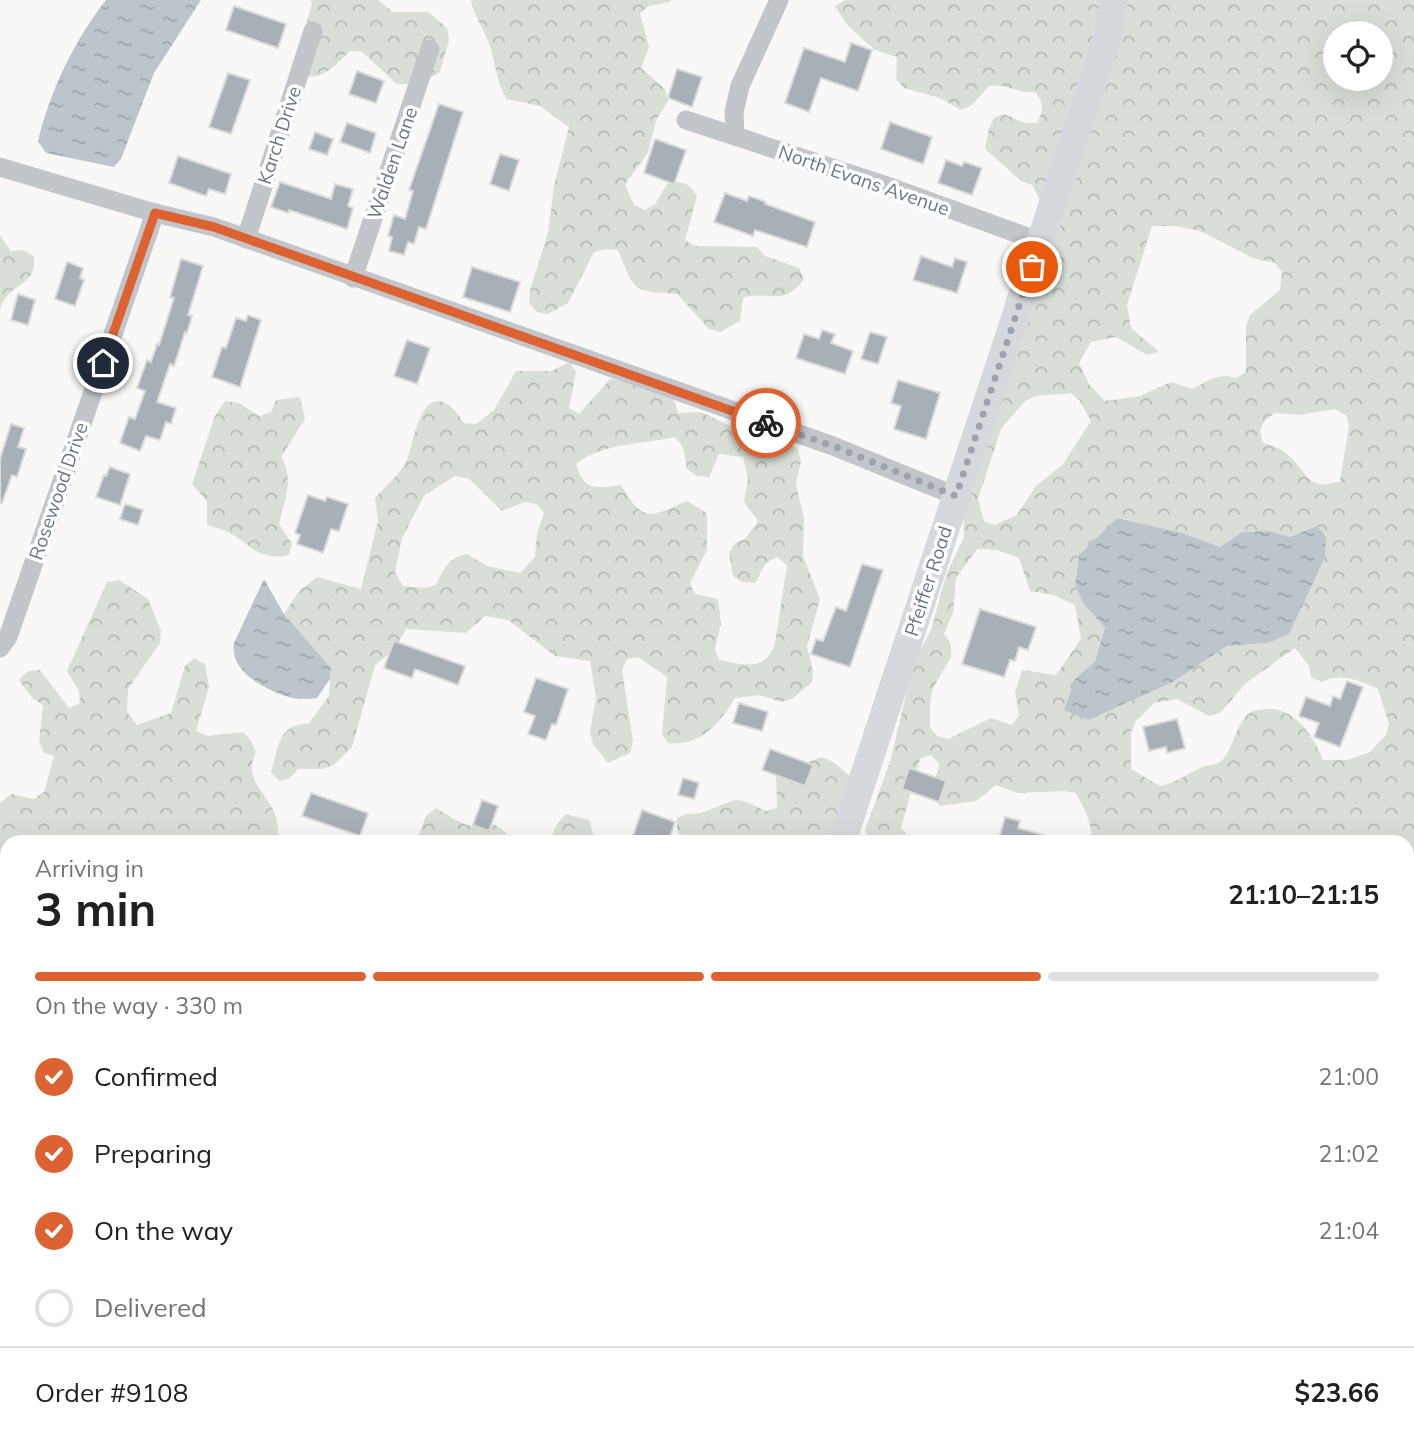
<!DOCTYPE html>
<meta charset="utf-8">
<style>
body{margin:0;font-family:Mulish,sans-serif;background:#f2f2f2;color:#202124;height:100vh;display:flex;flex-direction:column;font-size:26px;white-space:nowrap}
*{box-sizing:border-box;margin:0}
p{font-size:23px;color:#757577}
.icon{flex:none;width:38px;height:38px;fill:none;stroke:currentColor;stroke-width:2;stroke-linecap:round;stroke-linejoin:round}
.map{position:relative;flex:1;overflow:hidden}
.panel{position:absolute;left:0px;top:835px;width:1414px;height:618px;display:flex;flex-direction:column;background:#fff;border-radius:21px 21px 0 0;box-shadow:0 7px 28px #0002}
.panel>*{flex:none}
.fabs{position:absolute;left:1323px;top:21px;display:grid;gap:14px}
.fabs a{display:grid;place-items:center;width:70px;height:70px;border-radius:50%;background:#fff;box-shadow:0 7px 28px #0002;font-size:35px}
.pin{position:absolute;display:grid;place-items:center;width:60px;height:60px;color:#fff;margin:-30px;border:4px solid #fff;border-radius:50%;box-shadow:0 2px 7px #0007}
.courier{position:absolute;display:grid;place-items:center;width:70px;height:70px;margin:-35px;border:5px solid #dd6231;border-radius:50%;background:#fff;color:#222;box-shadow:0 2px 9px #0007}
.summary em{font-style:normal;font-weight:700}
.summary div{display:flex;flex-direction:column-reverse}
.summary{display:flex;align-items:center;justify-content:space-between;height:119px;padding:0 35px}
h1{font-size:46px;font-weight:700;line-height:52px}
.bar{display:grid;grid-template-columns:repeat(4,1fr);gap:10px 7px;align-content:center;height:84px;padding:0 35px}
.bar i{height:9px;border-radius:5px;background:#e0e0e0}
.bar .on{background:#dd6231}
.bar p{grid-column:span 4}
.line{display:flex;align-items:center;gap:18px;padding:0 35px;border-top:2px solid #e0e0e0}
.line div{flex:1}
ol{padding:0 35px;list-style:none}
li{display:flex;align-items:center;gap:21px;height:77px}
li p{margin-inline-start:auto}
li .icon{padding:7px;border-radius:50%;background:#dd6231;color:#fff;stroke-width:4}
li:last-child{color:#757577}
li i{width:38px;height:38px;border:4px solid #e0e0e0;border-radius:50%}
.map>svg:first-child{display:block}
</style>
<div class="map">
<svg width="1414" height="1451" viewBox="0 0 1414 1451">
<defs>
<pattern id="forest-crowns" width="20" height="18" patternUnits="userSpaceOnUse" patternTransform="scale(1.75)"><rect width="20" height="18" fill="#d9dfd7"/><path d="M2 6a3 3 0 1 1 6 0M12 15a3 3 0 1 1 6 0" fill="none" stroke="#b4bab4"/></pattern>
<pattern id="water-ripples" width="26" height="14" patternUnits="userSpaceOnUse" patternTransform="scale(1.75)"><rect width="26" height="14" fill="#bcc5cb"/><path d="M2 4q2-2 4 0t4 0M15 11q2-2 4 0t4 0" fill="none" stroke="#9da5aa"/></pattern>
</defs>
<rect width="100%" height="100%" fill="#f8f8f6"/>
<!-- green -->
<path fill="#d9dfd7" d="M1414,1326V1451H1074V1446H1407V1351Z"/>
<!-- forest -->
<g fill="url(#forest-crowns)" fill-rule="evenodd">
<path d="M311,0H378L393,12H429L447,28L449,40L440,72L420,84H397L362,52L350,51C336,64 325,80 304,76L297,54L312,4Z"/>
<path d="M471,0H671L670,2L649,6L640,13L649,47L641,68L665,89L668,101L656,120L648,153L625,184L634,205L645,210L655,204L668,183C683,181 689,183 697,196L685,240L694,246L757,247L765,256L799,268L804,279C782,309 768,289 743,298L740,321L720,332L709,329L677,294C630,290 636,293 618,250L606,249L594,252L568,303L548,314L537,312L529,303L530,290L548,233L554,186L569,127L540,106L507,99C495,81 496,61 488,41C483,27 473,15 471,0Z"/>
<path d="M845,0H1414V1042L1407,1043V842H1089C1096,826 1083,808 1076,793L1065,791L1017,793L996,785L976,801L940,806L931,797L939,764L931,755L920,759L901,828L914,842H871L865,830L890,762L914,661L931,630L946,575L964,537L963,502L1004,369L1005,300L1015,279L1022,246L1043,206L1032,185L1021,181L985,149L989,128L994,118L1004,114L1025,123H1037C1044,110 1044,103 1035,92C1017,94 1007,83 989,86L972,105L961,110L940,98L904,88L896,79L897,57L875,50L848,26L835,6ZM1335,33H1381V79H1335ZM1152,226H1176L1200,231L1253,258L1275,263L1282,272L1280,290L1250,315L1246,326V372L1236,378C1219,373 1208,380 1193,389L1171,382L1140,396L1105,401L1089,384L1079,363L1091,342L1116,337L1147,355L1159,352L1131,328L1127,305ZM1071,393L1080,401L1091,421L1063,464L1036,486L1017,515L995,525L984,521L978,499L1001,429L1025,401L1036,396ZM1335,409L1346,415L1349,426L1340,481C1306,494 1305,467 1285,452C1279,448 1270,445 1263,443L1260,431L1265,420L1275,413L1299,415ZM1117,518L1183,533L1220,547L1242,532L1268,531L1290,538L1317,526L1267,643L1227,646L1173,682L1089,720L1075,679L1095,661L1105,628L1083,603L1075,583L1079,555ZM977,549L997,550L1019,558L1030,591L1053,595L1075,605L1081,639L1056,675L1022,670L1015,692L1019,715L1012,725L991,718L948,739L937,736L930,727V703L932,690L951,657V644L944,634L953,613L956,578ZM1295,648L1309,666L1311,677L1322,682C1342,672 1359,681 1378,689L1389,724L1386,735L1370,752L1347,760H1323C1314,737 1295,707 1267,709C1259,710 1253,709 1247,715C1236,727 1233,746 1224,758C1217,767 1208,764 1200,768C1186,775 1175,783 1160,786L1131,769V732L1136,721L1154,703L1177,699L1209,716L1221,712L1246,683Z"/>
<path d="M0,235L11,251L23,250L34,256C37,289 10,280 0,309Z"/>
<path d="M570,362L576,372L569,408L579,414L610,379C624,380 667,389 675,402C675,402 678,412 678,413L701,412L754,437L777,436L798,449L801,461L796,484L804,519L803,556L820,599L807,646L813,671L812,682L792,699L781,702L759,695L735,698C719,724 702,746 668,743L662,734L667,677L638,657L627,659L622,670L633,741L630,753L608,763L593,744L590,732L596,697L590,661L555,656L508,620L485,616L466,633L406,629L394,650L375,665L352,747L334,765L322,769H298L290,778L279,781L271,772C278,750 278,722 308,724L329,696L331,668L284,614L299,591L317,577L361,589L378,521L375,498C385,487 401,473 407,460C413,445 421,383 450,406C455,410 460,417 464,423L476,424L494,410L516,371H551ZM675,437L683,447L687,469L697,476L709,477L719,454L743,457L748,479L744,502L758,521L745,539L735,543L729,553L733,576L742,582L755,583L766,563L777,557L787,565L775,643C767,672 743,665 719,660L715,649L721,624L718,599L695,594L690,583L707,550V513L687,501C649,517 644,524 621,485C596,488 584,492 576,464C604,442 641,445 675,437ZM455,476L468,478L502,511L525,502L537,504L544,513L537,534L535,557L520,573L487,566L467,554C448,558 444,568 436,585L425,588L403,586L395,572L402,538L424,496Z"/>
<path d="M300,397L305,419L281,457C295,478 284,501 279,524L292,544L289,555C257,561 252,545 228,532C222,529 214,527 207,525V501L192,484L215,416L225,401L239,403L259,416L271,412L276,400Z"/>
<path d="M119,580L148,599L161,631L160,643L128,689L127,712L137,725L171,713L185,666L194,658L205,664L209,687L196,731L207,736L243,732L251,741L256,752C243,779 265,791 275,814C278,822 278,833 280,842H7V940L3,931L0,930V803L11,794L34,799L44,792L54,756L44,753L39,742L43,705L33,699L19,680L28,671L40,670L69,708L80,703L79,691L67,671L107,582Z"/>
<path d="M822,757L833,762L851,777L839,820L828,842H686L677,831V818C690,811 692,816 703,812C736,802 731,792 765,811L777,808L776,774Z"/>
<path d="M436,808C445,813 457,822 467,825C487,829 492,815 509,837L508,842H416L426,816Z"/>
<path d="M566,814L589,820L596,842H549L557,824Z"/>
<path d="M7,942V1441L0,1439V947Z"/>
<path d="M258,1446H441L440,1451H257Z"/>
<path d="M530,1446H785V1451H537Z"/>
<path d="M1025,1446H1351L1349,1451H1027Z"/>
</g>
<!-- water -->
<g fill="url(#water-ripples)">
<path d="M106,0H201L154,73L121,159L114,167L46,153L38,141C50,91 74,41 106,0Z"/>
<path d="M1117,518L1183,533L1220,547L1242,532L1268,531L1290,537L1317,526L1326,537L1325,557L1289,634L1267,643L1227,646L1173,682L1089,720L1064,710L1075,679L1095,661L1105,628L1083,603L1075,584L1079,555Z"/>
<path d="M264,579L284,614L331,668L330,679L317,698C308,699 298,700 289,697C266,690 229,672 234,643Z"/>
</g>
<!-- building -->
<g fill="#a8b0b7" stroke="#dadad8" stroke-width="2">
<path d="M234,6L286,24L278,48L226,30Z"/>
<path d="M851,43L872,50L858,91L821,78L809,112L785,103L804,48L845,62Z"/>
<path d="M677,69L702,77L692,107L668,98Z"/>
<path d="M357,71L384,81L376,103L349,94Z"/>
<path d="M228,73L250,80L231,134L209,127Z"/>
<path d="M439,104L463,112L426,229L419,227L414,244L408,242L404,255L389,251L392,237L388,236L394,215L405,219L413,191L409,190Z"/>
<path d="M890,122L932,137L923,164L881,149Z"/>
<path d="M347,123L376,133L370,153L340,142Z"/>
<path d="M315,132L333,139L327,155L309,149Z"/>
<path d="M655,139L686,150L674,184L644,173Z"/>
<path d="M500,154L519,160L509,191L490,184Z"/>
<path d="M178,156L231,174L225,194L209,189L206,196L169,183Z"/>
<path d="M946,160L962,166L964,162L982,168L972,195L938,183Z"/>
<path d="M280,182L331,199L335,184L353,189L348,206L353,208L347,229L289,210L288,213L271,207Z"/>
<path d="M725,193L747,201L749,196L766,202L765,204L815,222L807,247L755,230L753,236L714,222Z"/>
<path d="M921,256L952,267L955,258L967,262L957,293L913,280Z"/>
<path d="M181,259L203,266L188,315L192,316L187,333L185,332L174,366L170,364L157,402L176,408L171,424L166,422L160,440L146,436L140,451L120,443L129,417L135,419L145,391L137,388L147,360L151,362L157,344L159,345L174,298L170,297Z"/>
<path d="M67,262L83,268L80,278L84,280L75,306L55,299Z"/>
<path d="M472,267L520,282L510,312L463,297Z"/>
<path d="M18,294L35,300L28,325L11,320Z"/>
<path d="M248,315L261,320L240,387L212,377L222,347L226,348L236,318L246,321Z"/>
<path d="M822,330L835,334L831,343L853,351L845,374L796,358L804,334L819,339Z"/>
<path d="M870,332L887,337L878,364L861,359Z"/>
<path d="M407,340L430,348L417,384L394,376Z"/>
<path d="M898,380L940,393L926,439L894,429L901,406L891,403Z"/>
<path d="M11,424L24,428L18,447L26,449L17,477L12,475L2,503H0V459Z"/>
<path d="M110,467L130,474L120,505L96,497L104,475L106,476Z"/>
<path d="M308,495L325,501L327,497L348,504L339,531L331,529L323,553L297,544L300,535L295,533Z"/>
<path d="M125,504L143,510L138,525L120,519Z"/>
<path d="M862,564L883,570L850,667L811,654L816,639L823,641L836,607L846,611Z"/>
<path d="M980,609L1036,627L1028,650L1019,647L1015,661L1010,660L1004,677L962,664Z"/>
<path d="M394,641L465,666L458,685L415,669L412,678L384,668Z"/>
<path d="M536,678L568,689L556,725L552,724L546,740L528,734L535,716L524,712Z"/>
<path d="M1347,681L1363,687L1340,747L1314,737L1319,723L1299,716L1306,697L1330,706L1333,696L1340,699Z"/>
<path d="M739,703L768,712L762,731L733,723Z"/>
<path d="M1177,719L1185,748L1167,753L1166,747L1149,751L1143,727Z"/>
<path d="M770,749L813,765L805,786L762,770Z"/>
<path d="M909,768L946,781L939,802L902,789Z"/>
<path d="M683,778L699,783L694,799L678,795Z"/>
<path d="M311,793L368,813L360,836L302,816Z"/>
<path d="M482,800L498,806L489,831L473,825Z"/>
<path d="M642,810L675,822L668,842H631Z"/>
<path d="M1005,817L1020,821L1018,828L1054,838V842H998Z"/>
</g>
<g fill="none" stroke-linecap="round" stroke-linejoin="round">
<!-- street -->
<g stroke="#c2c5c9" stroke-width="19">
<path d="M686,120L884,185L1041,242"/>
<path d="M735,136L734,112L740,86L779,0"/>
<path d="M0,167L155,213L214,227L833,446L956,496"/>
<path d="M246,239L313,31"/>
<path d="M353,278L430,49"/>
<path d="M0,648L8,637L155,213"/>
<path d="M372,1446L375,1451"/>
<path d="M935,1446L936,1451"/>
</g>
<!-- secondary -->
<g stroke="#d5d9dd" stroke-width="28">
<path d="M842,842L1097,70L1108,34L1114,0"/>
<path d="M1407,1059L1414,1058"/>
<path d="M136,1451L142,1446"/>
</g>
</g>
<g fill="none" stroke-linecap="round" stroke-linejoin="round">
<!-- done -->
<path stroke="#9aa4ad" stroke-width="7" stroke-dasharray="0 12.6" d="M766,423L833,446L956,496L1032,267"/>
<!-- route -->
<path stroke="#dd6231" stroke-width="9" d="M103,363L155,213L214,227L766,423"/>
</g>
<g text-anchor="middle" stroke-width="7" stroke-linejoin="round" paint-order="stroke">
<!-- street labels -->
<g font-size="19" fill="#687786" stroke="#fff">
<text transform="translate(279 135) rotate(-72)" y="7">Karch Drive</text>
<text transform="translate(392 163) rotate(-71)" y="7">Walden Lane</text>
<text transform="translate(864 180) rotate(19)" y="7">North Evans Avenue</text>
<text transform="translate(58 491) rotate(-71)" y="7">Rosewood Drive</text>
<text transform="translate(928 581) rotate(-72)" y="7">Pfeiffer Road</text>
</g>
</g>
</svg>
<div class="fabs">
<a><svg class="icon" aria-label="locate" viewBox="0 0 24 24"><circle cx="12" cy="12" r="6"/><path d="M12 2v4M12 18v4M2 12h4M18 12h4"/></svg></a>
</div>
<div class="pin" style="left:1032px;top:267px;background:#ea580c"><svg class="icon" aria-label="bag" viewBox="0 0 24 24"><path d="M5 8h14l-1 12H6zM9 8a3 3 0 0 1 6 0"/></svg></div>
<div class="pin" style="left:103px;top:363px;background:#1f2937"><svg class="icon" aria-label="home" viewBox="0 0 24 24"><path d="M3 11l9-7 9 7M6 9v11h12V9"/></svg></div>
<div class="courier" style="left:766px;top:423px"><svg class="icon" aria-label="bike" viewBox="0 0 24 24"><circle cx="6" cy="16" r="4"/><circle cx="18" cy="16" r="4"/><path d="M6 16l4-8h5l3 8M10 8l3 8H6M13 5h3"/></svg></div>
<section class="panel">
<div class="summary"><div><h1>3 min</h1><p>Arriving in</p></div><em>21:10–21:15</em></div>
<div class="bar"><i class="on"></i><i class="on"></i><i class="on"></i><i></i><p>On the way · 330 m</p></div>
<ol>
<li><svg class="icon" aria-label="check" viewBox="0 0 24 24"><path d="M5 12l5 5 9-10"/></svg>Confirmed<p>21:00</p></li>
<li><svg class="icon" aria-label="check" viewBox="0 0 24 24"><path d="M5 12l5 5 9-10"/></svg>Preparing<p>21:02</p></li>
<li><svg class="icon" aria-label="check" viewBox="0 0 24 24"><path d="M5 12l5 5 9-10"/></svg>On the way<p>21:04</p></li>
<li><i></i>Delivered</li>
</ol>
<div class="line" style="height:91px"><div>Order #9108</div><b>$23.66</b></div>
</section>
</div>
